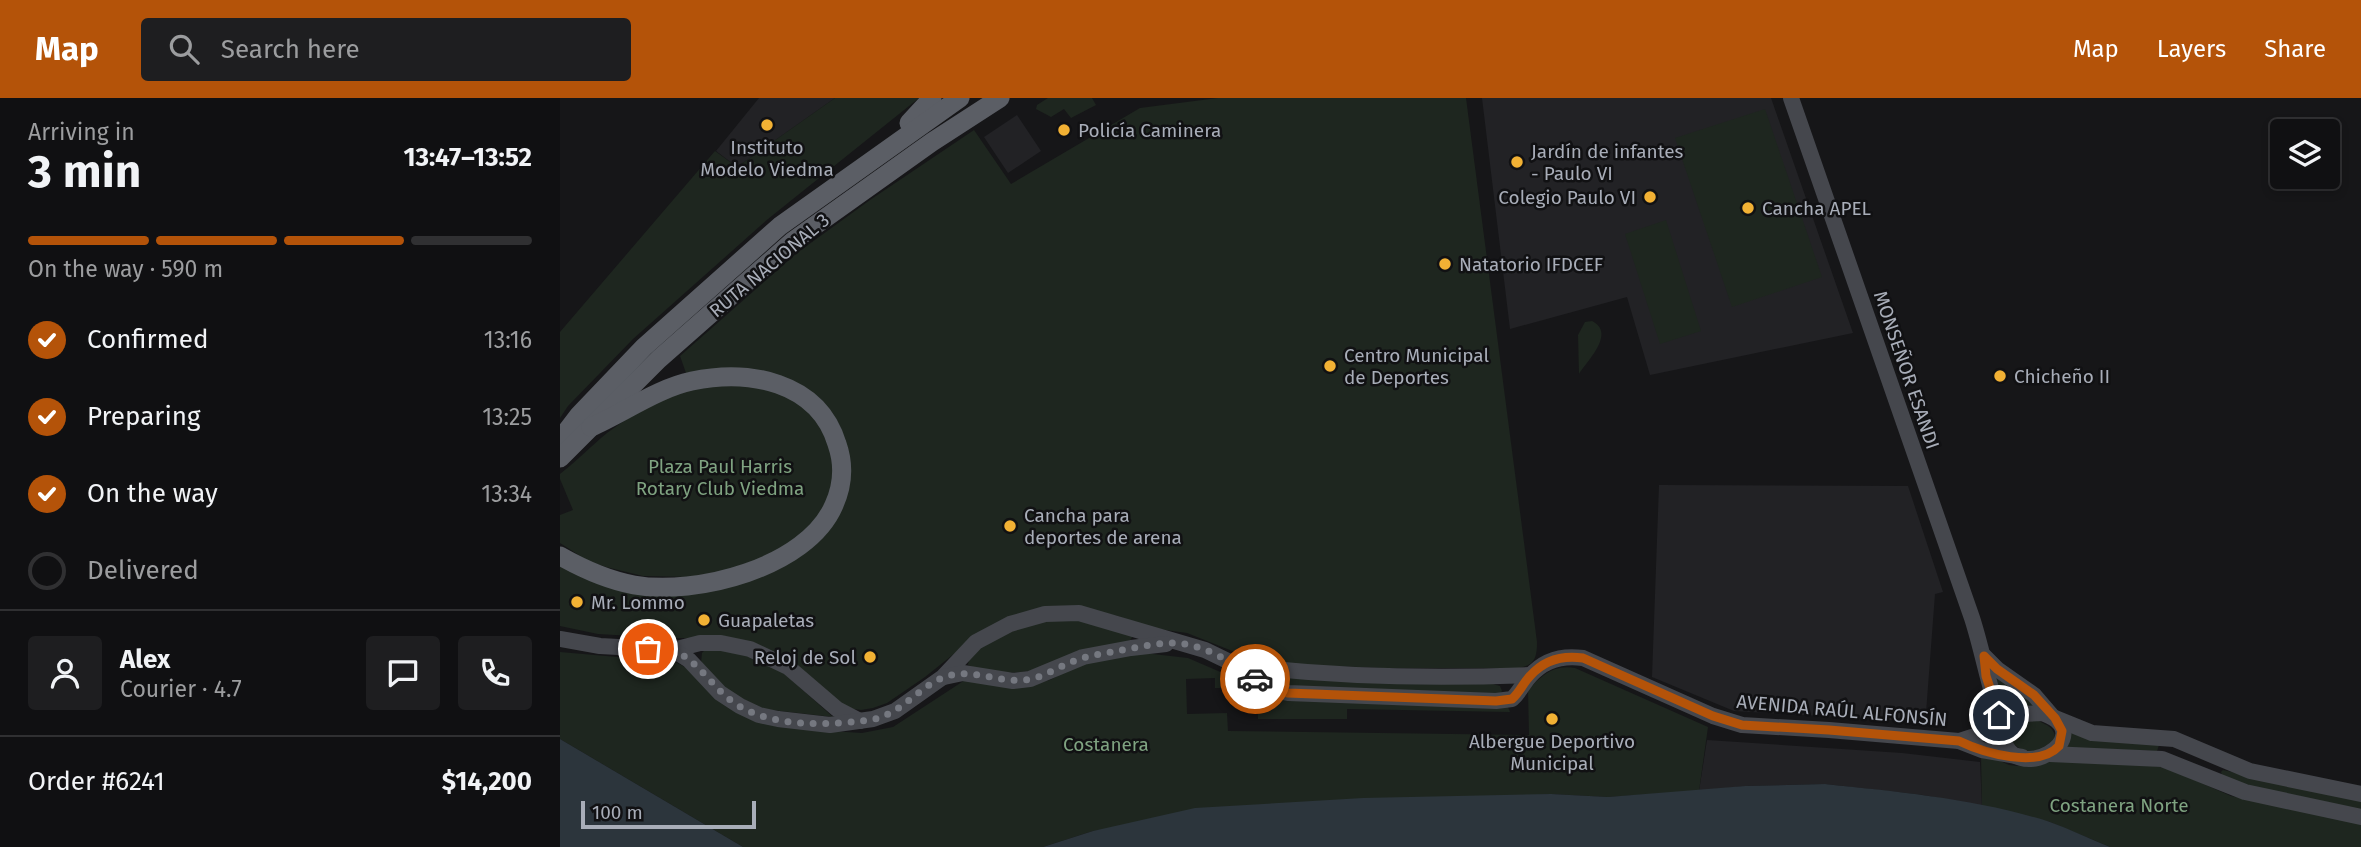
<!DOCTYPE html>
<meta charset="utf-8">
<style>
body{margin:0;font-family:"Fira Sans",sans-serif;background:#1e1e20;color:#f1f3f6;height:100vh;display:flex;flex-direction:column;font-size:26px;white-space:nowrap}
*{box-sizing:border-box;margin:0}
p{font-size:23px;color:#9c9d9f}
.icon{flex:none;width:38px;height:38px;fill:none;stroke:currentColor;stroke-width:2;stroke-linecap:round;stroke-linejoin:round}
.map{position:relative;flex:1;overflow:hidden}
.sheet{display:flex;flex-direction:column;background:#101012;width:560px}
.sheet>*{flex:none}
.fabs{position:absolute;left:1710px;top:21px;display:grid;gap:14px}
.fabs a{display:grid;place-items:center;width:70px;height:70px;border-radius:7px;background:#101012;box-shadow:0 4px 10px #0003,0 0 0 2px #303032;font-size:35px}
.scale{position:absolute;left:21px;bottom:18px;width:175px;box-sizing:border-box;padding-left:7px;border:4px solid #a8adb8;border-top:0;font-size:19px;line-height:24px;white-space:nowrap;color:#a8adb8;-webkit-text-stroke:5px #111113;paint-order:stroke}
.pin{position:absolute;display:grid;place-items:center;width:60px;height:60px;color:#fff;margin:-30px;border:4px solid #fff;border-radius:50%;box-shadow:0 2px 7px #0007}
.courier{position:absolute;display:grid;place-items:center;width:70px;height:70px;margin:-35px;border:5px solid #b45309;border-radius:50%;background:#fff;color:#222;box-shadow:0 2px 9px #0007}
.head em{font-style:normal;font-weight:700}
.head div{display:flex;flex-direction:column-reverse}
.head{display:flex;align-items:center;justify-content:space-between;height:119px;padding:0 28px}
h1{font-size:46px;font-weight:700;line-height:52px}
.bar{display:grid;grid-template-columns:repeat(4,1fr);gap:10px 7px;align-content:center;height:84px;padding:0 28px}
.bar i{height:9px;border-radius:5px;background:#303032}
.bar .current{background:#b45309}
.bar p{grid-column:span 4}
.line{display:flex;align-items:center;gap:18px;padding:0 28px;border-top:2px solid #303032}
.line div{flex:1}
.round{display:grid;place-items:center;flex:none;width:74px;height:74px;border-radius:7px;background:#1e1e20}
ol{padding:0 28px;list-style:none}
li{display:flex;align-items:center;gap:21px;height:77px}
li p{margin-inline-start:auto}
li .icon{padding:7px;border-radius:50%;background:#b45309;color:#fff;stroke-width:4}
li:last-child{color:#9c9d9f}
li i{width:38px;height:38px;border:4px solid #303032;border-radius:50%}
header{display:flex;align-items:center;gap:42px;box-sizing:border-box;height:98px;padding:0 35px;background:#b45309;color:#fff}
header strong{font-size:33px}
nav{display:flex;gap:38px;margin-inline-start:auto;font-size:24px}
.search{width:490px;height:63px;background:#1e1e20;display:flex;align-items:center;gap:18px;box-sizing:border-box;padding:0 24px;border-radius:7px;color:#9c9d9f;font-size:26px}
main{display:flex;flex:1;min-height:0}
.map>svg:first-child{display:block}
</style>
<header>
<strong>Map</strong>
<div class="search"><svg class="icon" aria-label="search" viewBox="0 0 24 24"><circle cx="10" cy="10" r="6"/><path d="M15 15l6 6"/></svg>Search here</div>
<nav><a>Map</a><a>Layers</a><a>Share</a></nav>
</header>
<main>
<section class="sheet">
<div class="head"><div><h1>3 min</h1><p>Arriving in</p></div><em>13:47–13:52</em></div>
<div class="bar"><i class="current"></i><i class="current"></i><i class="current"></i><i></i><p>On the way · 590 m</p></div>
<ol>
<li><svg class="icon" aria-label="check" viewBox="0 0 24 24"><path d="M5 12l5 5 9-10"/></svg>Confirmed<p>13:16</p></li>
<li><svg class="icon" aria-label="check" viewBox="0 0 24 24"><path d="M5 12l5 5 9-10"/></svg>Preparing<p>13:25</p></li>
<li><svg class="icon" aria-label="check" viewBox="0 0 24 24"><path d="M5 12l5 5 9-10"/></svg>On the way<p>13:34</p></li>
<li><i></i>Delivered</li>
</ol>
<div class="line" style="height:126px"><a class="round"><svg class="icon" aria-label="person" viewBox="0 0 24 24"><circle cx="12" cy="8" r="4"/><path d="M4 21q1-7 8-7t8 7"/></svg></a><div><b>Alex</b><p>Courier · 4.7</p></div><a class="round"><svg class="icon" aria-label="chat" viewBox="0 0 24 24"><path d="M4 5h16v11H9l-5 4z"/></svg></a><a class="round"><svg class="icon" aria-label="phone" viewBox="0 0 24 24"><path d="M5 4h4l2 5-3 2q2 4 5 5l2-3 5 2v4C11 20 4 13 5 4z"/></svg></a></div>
<div class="line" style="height:91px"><div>Order #6241</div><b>$14,200</b></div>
</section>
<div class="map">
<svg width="1801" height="749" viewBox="0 0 1801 749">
<rect width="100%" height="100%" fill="#161618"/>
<!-- built -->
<g fill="#222225">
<path d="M199,0H275L177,69L156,53Z"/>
<path d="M922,0H1211L1293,235L1090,277L1067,199L950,231Z"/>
<path d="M457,17L481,53L448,75L424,39Z"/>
<path d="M1099,387L1348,388L1383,494L1375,496L1365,628L1346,623L1174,613L1092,579Z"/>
<path d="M1147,642L1342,655L1420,664L1422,708L1363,697L1265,686L1185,688L1139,693Z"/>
</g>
<!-- green -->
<g fill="#1e261f">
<path d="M275,0H359L208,121L73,241L8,308L0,320V234L155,53L177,69Z"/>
<path d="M488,0H532L536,7L511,20L504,11L491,19L476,11L477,7Z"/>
<path d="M658,0H906L977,544C977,559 975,567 959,570H823L718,566L690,560L627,535L591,530L558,518L508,508L410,543L365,579L327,605L313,610L301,612L287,610L251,582L149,540H107L38,536L0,528V467L22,478L173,487L281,410L267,309L152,271L126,275L120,258L237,155L310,102L414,32L451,86L580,10Z"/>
<path d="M1205,11L1262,179L1172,209L1115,40Z"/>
<path d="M1106,122L1141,233L1100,246L1065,136Z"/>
<path d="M1032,223C1056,235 1028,262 1019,276L1018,237L1025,224Z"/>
<path d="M157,284L202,287L244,305L268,340L275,384L258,423L221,454L163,473L130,479L83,478L46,469L28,463L0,445V417L13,412L0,381V376C14,365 27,352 41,340C75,312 115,294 157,284Z"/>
<path d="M514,521L573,538L569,544C524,559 454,589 408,567C410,545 467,527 486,523C495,521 505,521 514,521Z"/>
<path d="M147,550L180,552L216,568L273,619L203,611L168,593L141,565L142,555Z"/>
<path d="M0,554L115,564L125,569L156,598L271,633L302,635L333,629L405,582L469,587L490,582L521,565L584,555L628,560L665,576L666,590H655V580L626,581L627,616L667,615L668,633L969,637L968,592C982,577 994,566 1015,570L1148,629L1139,693L1048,699L991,696L533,733L483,749H183L0,641Z"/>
<path d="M713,578L872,586H933L940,588L942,593L939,597L727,590L710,584Z"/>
<path d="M1434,578L1478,607L1446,617Z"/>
<path d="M697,592L948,609L950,614L787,611V621H698Z"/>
<path d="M1474,621C1480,624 1490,627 1493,633C1502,647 1477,655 1467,654C1462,653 1457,648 1452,645L1451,634L1457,624Z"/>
<path d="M1506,632L1599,647L1597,653L1505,650Z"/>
<path d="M1421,658H1429L1449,667L1458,668L1496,663L1587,667L1607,670L1671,698L1801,726V749H1550L1490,724L1422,708Z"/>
<path d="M1663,672L1801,702V713L1678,686L1662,678L1661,674Z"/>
</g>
<!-- water -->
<g fill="#2c353c">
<path d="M0,641L183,749H0Z"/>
<path d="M1265,686C1340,694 1418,701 1490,724C1510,731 1530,741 1550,749H483L533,733L635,710L803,700L991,696L1048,699L1185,688Z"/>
</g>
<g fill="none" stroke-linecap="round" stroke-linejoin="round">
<!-- secondary -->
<g stroke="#45474d" stroke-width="16">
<path d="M1231,0L1412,520C1424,557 1429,594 1444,630"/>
<path d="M0,541L40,548L113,552L140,545H161L190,551L228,569L277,611L300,623"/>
<path d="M113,552L129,562L160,595L180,608L199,617L218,621L270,627L313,621L335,613L383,579L416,544L450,526L485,516L519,515L645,552L676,567L710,591L728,595L936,603L952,601C960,594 963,585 970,578C984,562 1002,557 1023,560L1153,618L1182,627L1269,632L1399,643L1422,652L1462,659"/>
<path d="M1424,558L1437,571L1474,597L1492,618"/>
<path d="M676,567C773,579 873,581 970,577"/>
<path d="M384,579L403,575L453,583L470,581L523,559L571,550L606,546"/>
<path d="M1482,615C1545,637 1450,694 1442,635L1447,625L1463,616Z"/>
<path d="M1495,620L1532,635L1614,641L1690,673L1801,696"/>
<path d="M1399,643L1433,632L1444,631"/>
<path d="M1490,656L1602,661L1685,694L1801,719"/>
</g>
<!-- trunk -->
<g stroke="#5b5e65" stroke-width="19">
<path d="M349,25L372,0"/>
<path d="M0,342L19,317L84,249L220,128L400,0"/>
<path d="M0,360L99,261L233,143L372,44L440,0"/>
<path d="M0,458C23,471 47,482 74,487C135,498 247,470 274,407C283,387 284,366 277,346C258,283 188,271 132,283C98,290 63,315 31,329"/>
</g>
</g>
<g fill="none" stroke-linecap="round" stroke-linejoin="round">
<!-- done -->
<path stroke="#757880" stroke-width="7" stroke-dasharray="0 12.6" d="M88,551C96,551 107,550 115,553C140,564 155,594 179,608C217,630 267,627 309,622C341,618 359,587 387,578C415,570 442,587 471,581C488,577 503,566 520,561C531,557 544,556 556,553C575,550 594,545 614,545C643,546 673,564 695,581"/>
<!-- route -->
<path stroke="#b45309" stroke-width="9" d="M695,581L710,591L728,595L936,603L952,601C960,594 963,585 970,578C984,562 1002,557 1023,560L1153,618L1182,627L1269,632L1399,643C1424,655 1478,671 1499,648L1502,633L1495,620L1474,597L1437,571L1424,558L1426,578L1439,617"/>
</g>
<!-- markers -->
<g fill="#f2b134" stroke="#111113" stroke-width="2.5">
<circle cx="207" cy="27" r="7"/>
<circle cx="504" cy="32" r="7"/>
<circle cx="957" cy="64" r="7"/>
<circle cx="1090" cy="99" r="7"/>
<circle cx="1188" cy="110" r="7"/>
<circle cx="885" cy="166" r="7"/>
<circle cx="770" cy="268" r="7"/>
<circle cx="1440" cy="278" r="7"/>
<circle cx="450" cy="428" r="7"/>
<circle cx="17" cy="504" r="7"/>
<circle cx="144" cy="522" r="7"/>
<circle cx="310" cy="559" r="7"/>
<circle cx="992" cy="621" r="7"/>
</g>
<g text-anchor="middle" stroke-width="5" stroke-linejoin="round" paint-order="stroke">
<!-- poi labels -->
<g font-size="19" fill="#a8adb8" stroke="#111113" text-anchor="start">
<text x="518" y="39">Policía Caminera</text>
<text x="207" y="56" text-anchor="middle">Instituto<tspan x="207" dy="22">Modelo Viedma</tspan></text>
<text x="971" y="60">Jardín de infantes<tspan x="971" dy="22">- Paulo VI</tspan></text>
<text x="1076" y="106" text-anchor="end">Colegio Paulo VI</text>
<text x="1202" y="117">Cancha APEL</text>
<text x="899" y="173">Natatorio IFDCEF</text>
<text x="784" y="264">Centro Municipal<tspan x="784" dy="22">de Deportes</tspan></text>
<text x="1454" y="285">Chicheño II</text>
<text x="464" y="424">Cancha para<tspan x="464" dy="22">deportes de arena</tspan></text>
<text x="31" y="511">Mr. Lommo</text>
<text x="158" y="529">Guapaletas</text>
<text x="296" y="566" text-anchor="end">Reloj de Sol</text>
<text x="992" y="650" text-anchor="middle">Albergue Deportivo<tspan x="992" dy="22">Municipal</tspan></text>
</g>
<!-- street labels -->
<g font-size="19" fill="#a8adb8" stroke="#111113">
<text transform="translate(209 167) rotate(-40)" y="7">RUTA NACIONAL 3</text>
<text transform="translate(1347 272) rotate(71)" y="7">MONSEÑOR ESANDI</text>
<text transform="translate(1282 612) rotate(5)" y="7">AVENIDA RAÚL ALFONSÍN</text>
</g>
<!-- park labels -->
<g font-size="19" fill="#7fa381" stroke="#111113">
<text x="160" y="375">Plaza Paul Harris<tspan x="160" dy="22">Rotary Club Viedma</tspan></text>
<text x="546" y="653">Costanera</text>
<text x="1559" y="714">Costanera Norte</text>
</g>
</g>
</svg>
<div class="fabs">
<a><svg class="icon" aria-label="layers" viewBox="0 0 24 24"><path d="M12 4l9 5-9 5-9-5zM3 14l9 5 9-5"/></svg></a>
</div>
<div class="scale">100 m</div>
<div class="pin" style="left:88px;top:551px;background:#ea580c"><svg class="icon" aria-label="bag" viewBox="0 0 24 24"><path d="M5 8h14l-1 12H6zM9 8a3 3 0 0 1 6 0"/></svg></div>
<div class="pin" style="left:1439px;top:617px;background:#1f2937"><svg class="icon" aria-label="home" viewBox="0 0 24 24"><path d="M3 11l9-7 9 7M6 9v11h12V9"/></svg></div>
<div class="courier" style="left:695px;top:581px"><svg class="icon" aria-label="car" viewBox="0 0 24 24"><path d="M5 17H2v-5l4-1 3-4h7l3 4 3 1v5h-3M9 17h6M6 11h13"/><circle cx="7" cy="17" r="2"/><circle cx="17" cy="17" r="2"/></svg></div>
</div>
</main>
